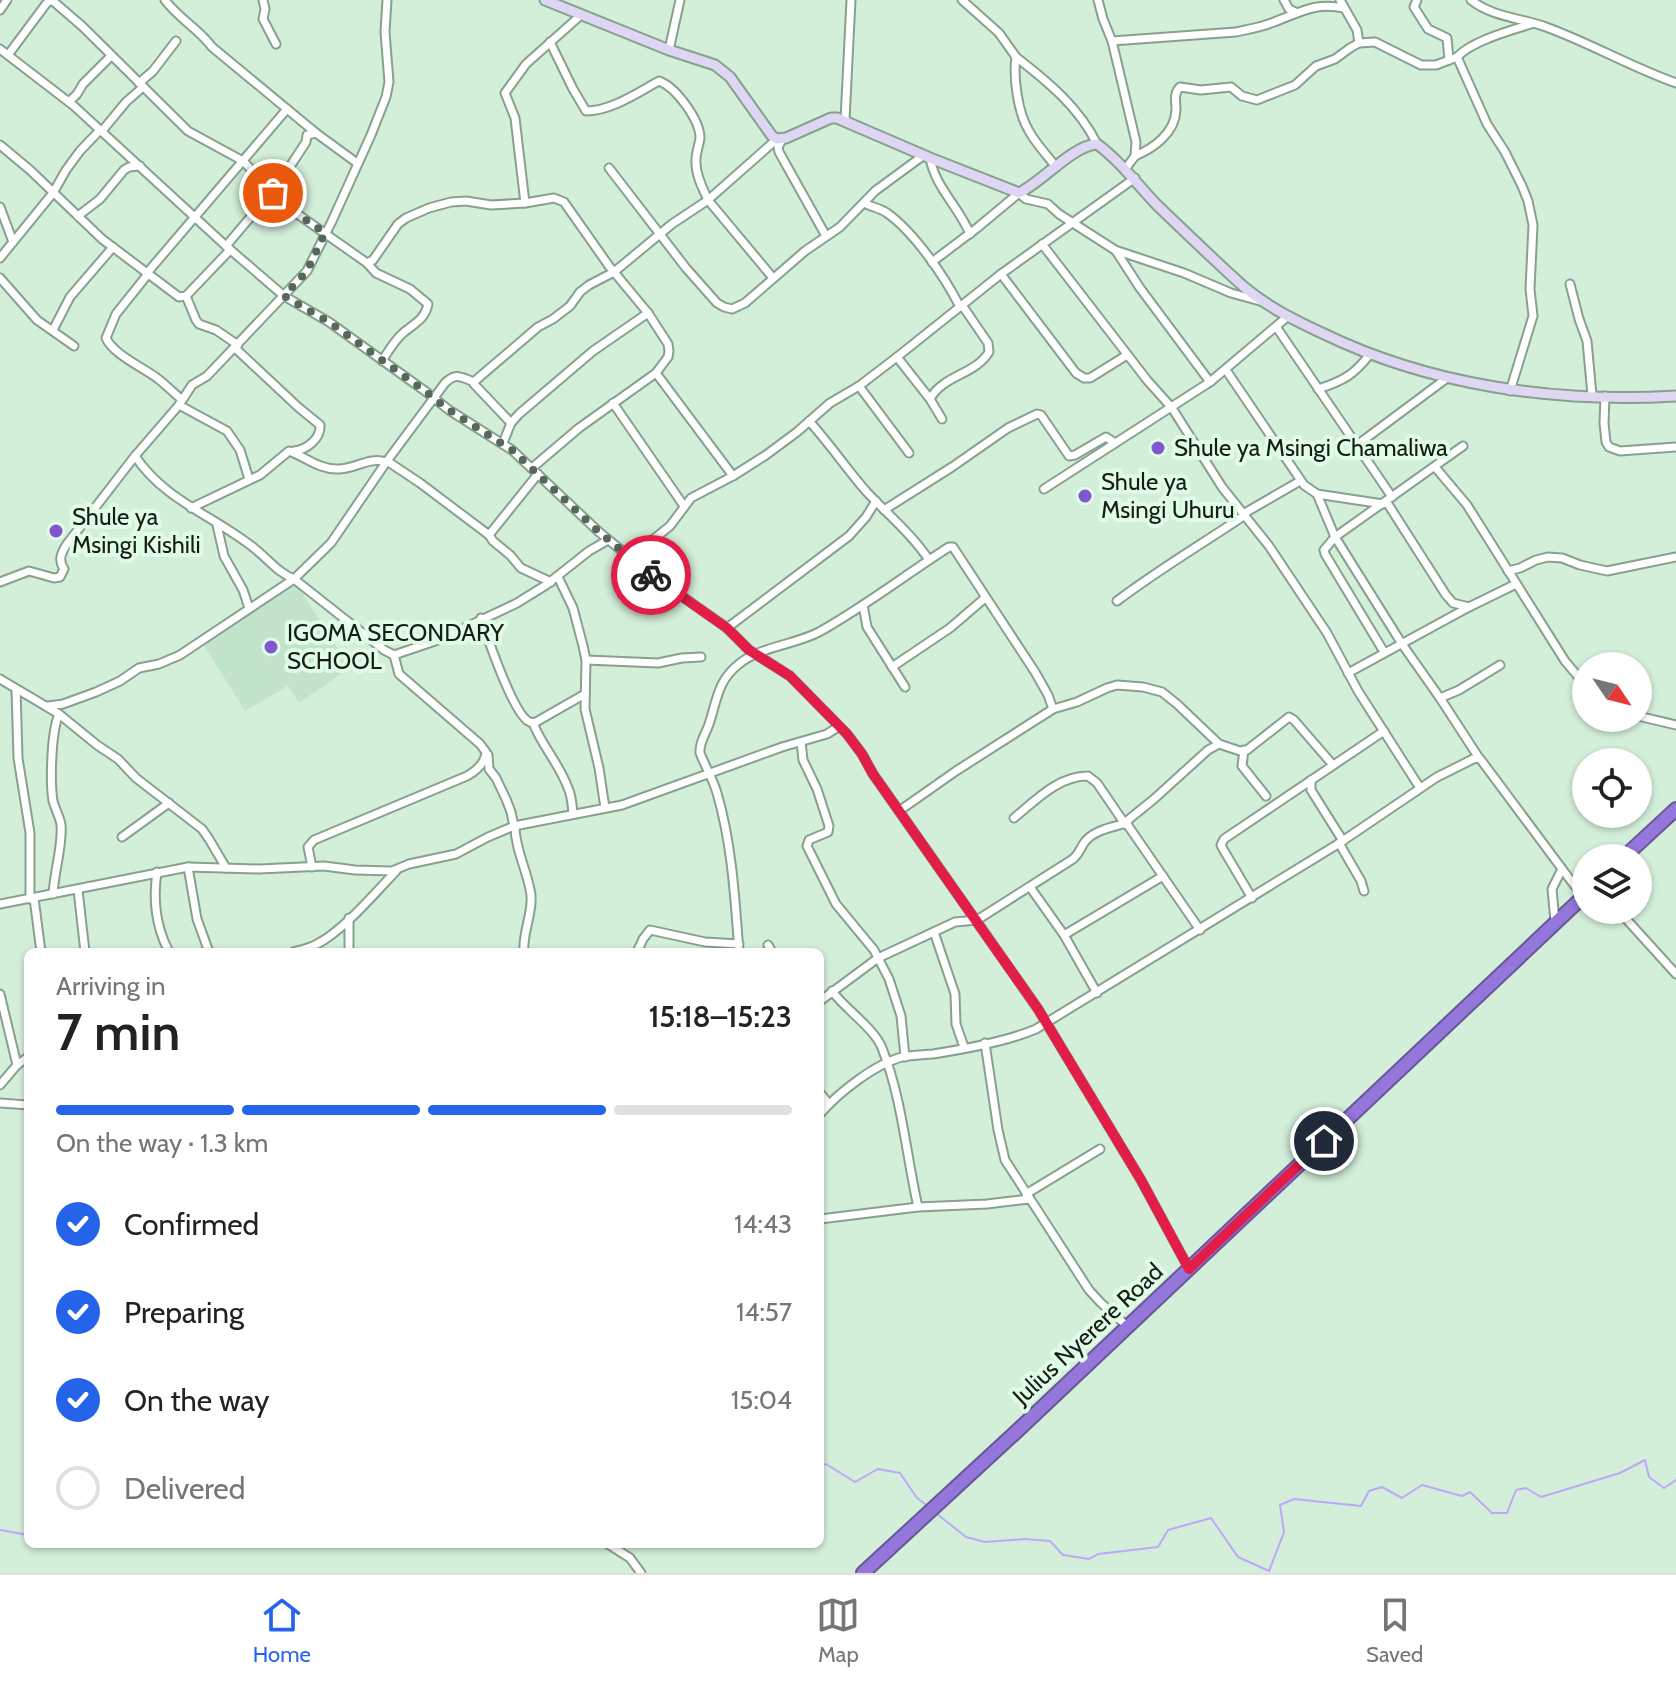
<!DOCTYPE html>
<meta charset="utf-8">
<style>
body{margin:0;font-family:Cabin,sans-serif;background:#f2f2f2;color:#222;height:100vh;display:flex;flex-direction:column;font-size:30px;white-space:nowrap}
*{box-sizing:border-box;margin:0}
p{font-size:26px;color:#767676}
.icon{flex:none;width:44px;height:44px;fill:none;stroke:currentColor;stroke-width:2;stroke-linecap:round;stroke-linejoin:round}
.map{position:relative;flex:1;overflow:hidden}
.panel{position:absolute;left:24px;top:948px;width:800px;height:600px;display:flex;flex-direction:column;background:#fff;border-radius:12px;box-shadow:0 2px 6px #0004}
.panel>*{flex:none}
.needle{width:52px;rotate:125deg}
.controls{position:absolute;left:1572px;top:652px;display:grid;gap:16px}
.controls a{display:grid;place-items:center;width:80px;height:80px;border-radius:50%;background:#fff;box-shadow:0 2px 6px #0004;font-size:40px}
.pin{position:absolute;display:grid;place-items:center;width:68px;height:68px;color:#fff;margin:-34px;border:4px solid #fff;border-radius:50%;box-shadow:0 2px 8px #0007}
.courier{position:absolute;display:grid;place-items:center;width:80px;height:80px;margin:-40px;border:6px solid #e11d48;border-radius:50%;background:#fff;color:#222;box-shadow:0 2px 10px #0007}
.headline em{font-style:normal;font-weight:600}
.headline div{display:flex;flex-direction:column-reverse}
.headline{display:flex;align-items:center;justify-content:space-between;height:136px;padding:0 32px}
h1{font-size:52px;font-weight:600;line-height:60px}
.bar{display:grid;grid-template-columns:repeat(4,1fr);gap:12px 8px;align-content:center;height:96px;padding:0 32px}
.bar i{height:10px;border-radius:6px;background:#e0e0e0}
.bar .selected{background:#2563eb}
.bar p{grid-column:span 4}
ol{padding:0 32px;list-style:none}
li{display:flex;align-items:center;gap:24px;height:88px}
li p{margin-inline-start:auto}
li .icon{padding:8px;border-radius:50%;background:#2563eb;color:#fff;stroke-width:4}
li:last-child{color:#767676}
li i{width:44px;height:44px;border:4px solid #e0e0e0;border-radius:50%}
.dock{display:flex;justify-content:space-around;align-items:center;height:112px;border-top:2px solid #e0e0e0;background:#fff;font-size:22px;color:#767676}
.dock a{display:grid;justify-items:center;gap:4px}
.dock .selected{color:#2563eb}
.map>svg:first-child{display:block}
</style>
<div class="map">
<svg width="1676" height="1573" viewBox="0 0 1676 1573">
<rect width="100%" height="100%" fill="#d3eed9"/>
<!-- built -->
<path fill="#c2e4ca" d="M296,583L339,651L347,670L299,703L288,686L245,711L202,642Z"/>
<g fill="none" stroke-linecap="round" stroke-linejoin="round">
<!-- stream -->
<g stroke="#bea8f9" stroke-width="2">
<path d="M820,1466L826,1464L855,1482L878,1469L900,1473L917,1498L929,1507"/>
<path d="M937,1514L966,1537L985,1542L1025,1539L1050,1541L1063,1555L1089,1559L1098,1554L1158,1547L1168,1530L1211,1518L1238,1557L1269,1571L1284,1532L1280,1505L1294,1499L1361,1506L1369,1491L1382,1487L1402,1498L1422,1485L1462,1496L1470,1492L1492,1513H1507L1516,1490L1526,1488L1541,1497L1620,1473L1645,1460L1649,1477L1664,1488L1676,1480"/>
<path d="M0,1530L28,1535"/>
</g>
<!-- street casing -->
<g stroke="#88a18e" stroke-width="11">
<g id="street">
<path d="M165,0C178,18 199,29 212,47L316,133L357,163"/>
<path d="M263,0L265,9L263,19L276,44"/>
<path d="M962,0L999,33L1016,57C1013,78 1018,113 1029,131C1036,144 1047,155 1056,167"/>
<path d="M1098,0L1103,19L1112,41L1136,142L1135,156L1126,168"/>
<path d="M1284,0L1289,9L1295,12"/>
<path d="M1340,0L1357,30L1359,43"/>
<path d="M1417,0L1414,7L1428,29L1447,38L1449,60"/>
<path d="M1471,0C1492,17 1521,18 1546,27C1590,43 1631,67 1676,83"/>
<path d="M0,10L7,0"/>
<path d="M1112,41L1236,32C1249,29 1262,27 1274,22C1301,12 1315,2 1344,8"/>
<path d="M550,42L573,89L586,111C611,111 637,93 659,81C676,87 700,120 700,138C699,146 695,155 696,163C696,176 703,189 708,200L773,278"/>
<path d="M0,49L74,106L226,246L284,296L329,322L425,391L449,410L512,450L599,532L649,573L727,628L749,650L790,676L847,734L862,754L873,774L1038,1009L1141,1180L1189,1269"/>
<path d="M669,50L680,0"/>
<path d="M8,55L46,4L49,1H53L82,26L188,131L243,161L286,206L367,263L373,260L398,224L406,218L429,208L451,202L466,201L491,205L525,203L554,198L564,202L609,266L648,313L668,344L669,351L668,357L656,373L579,428L532,468"/>
<path d="M1016,57C1047,81 1079,107 1097,144"/>
<path d="M139,83L153,71L176,41"/>
<path d="M69,102L77,94L83,84L111,56"/>
<path d="M845,120L851,0"/>
<path d="M102,131L126,102L143,87"/>
<path d="M783,138L778,147L779,152L826,236"/>
<path d="M0,145L30,170L102,239L179,297L186,296L230,250"/>
<path d="M1135,156C1154,148 1175,133 1176,110C1176,101 1173,94 1180,87L1201,90L1231,87L1242,96L1257,100L1295,85L1316,66L1335,59L1350,48L1359,43L1375,42L1421,65H1436L1457,57"/>
<path d="M930,158C935,187 959,207 970,234"/>
<path d="M609,168L686,268L717,303L724,307L732,309L745,303L805,251L840,227L875,191L924,155"/>
<path d="M268,187L276,182L285,169L291,165L306,142L307,135L316,133"/>
<path d="M525,203L515,118L505,93L526,64L581,15"/>
<path d="M864,203C871,207 880,208 887,213C914,232 945,277 960,307"/>
<path d="M0,207L13,242"/>
<path d="M78,216L100,199L124,170L129,167L140,166"/>
<path d="M1042,244L1147,380L1172,408L1222,487L1269,546L1327,633L1358,691L1420,788"/>
<path d="M226,246L259,207L268,201L273,193"/>
<path d="M1116,251L1140,288L1210,382"/>
<path d="M0,258L53,193L66,170L80,151L100,130"/>
<path d="M932,262L977,228L1019,193L1026,199L1048,204L1059,214L1115,250L1184,273L1231,293L1260,301"/>
<path d="M367,263L376,273L410,289L428,304C425,320 413,324 402,334C394,341 388,352 382,361"/>
<path d="M147,273L287,109"/>
<path d="M148,274L116,314L106,338C113,354 142,367 157,378C166,385 174,393 182,400"/>
<path d="M1001,274L1076,373L1084,378H1090L1127,355"/>
<path d="M0,278L37,320L74,346"/>
<path d="M1570,284L1579,319L1587,341L1592,395"/>
<path d="M186,296L196,320L199,324L216,330L238,345"/>
<path d="M1277,328L1392,497"/>
<path d="M53,330L70,297L113,247"/>
<path d="M235,348L298,407L320,425C321,439 306,450 294,451"/>
<path d="M897,357L930,399"/>
<path d="M1226,370L1304,485L1317,494L1383,504"/>
<path d="M656,373L733,476"/>
<path d="M859,386L909,453"/>
<path d="M1318,389C1343,381 1354,375 1370,354"/>
<path d="M1510,391L1533,316L1530,289L1533,225L1528,201L1522,186L1505,152L1487,124L1457,57C1472,41 1509,31 1531,24"/>
<path d="M1605,396L1604,423L1606,442L1609,447L1620,451L1676,447"/>
<path d="M613,403L684,506"/>
<path d="M179,405L227,431L240,450L249,479"/>
<path d="M942,419L930,399C943,375 975,375 989,352L988,343L962,305"/>
<path d="M809,421C829,443 846,468 865,490C886,513 911,533 929,560"/>
<path d="M511,423L474,384L476,380L538,327L553,319L570,306L580,292L589,285L614,272L672,224L708,200L777,139"/>
<path d="M503,443L511,423L519,414L593,351L648,313"/>
<path d="M1357,445L1447,378"/>
<path d="M135,456C164,500 214,516 254,548C268,559 277,572 294,579L384,650L394,655L441,639L517,603L546,585L589,551L608,540"/>
<path d="M387,461L420,483L489,535L538,474"/>
<path d="M1435,467L1467,505L1565,661L1586,686"/>
<path d="M1044,489L1210,382L1287,317"/>
<path d="M1317,494L1335,537L1402,644L1440,698L1479,758"/>
<path d="M1386,501L1446,595L1453,603L1469,607"/>
<path d="M191,508L260,475L289,451C306,457 318,469 337,469C354,470 369,456 386,462"/>
<path d="M884,510L952,467L1008,428L1037,414L1041,415L1069,456L1075,455L1106,437L1115,443"/>
<path d="M1243,514L1300,481"/>
<path d="M217,525L224,556L243,590L249,608"/>
<path d="M489,535L493,541L510,555L521,568L551,582"/>
<path d="M625,552L635,551L645,546L670,526L691,498L733,476L766,455L797,432L830,403L859,386L897,357L1001,274L1135,178"/>
<path d="M1508,571L1520,568L1536,560L1548,557L1562,558L1580,565L1607,571L1676,557"/>
<path d="M558,577L573,608L583,646L586,660L585,709L599,768L605,808"/>
<path d="M0,582L29,571L54,578L60,577L64,569C58,560 61,553 67,544L135,456L179,405L192,385L207,376L307,271L332,221L371,135L386,97L389,82L385,32L387,0"/>
<path d="M1117,601C1158,570 1202,544 1245,515"/>
<path d="M863,605L867,627L905,687"/>
<path d="M481,618C487,636 514,717 530,722C532,723 534,722 536,722L585,694"/>
<path d="M727,628L849,536L866,517L876,501"/>
<path d="M1384,652L1325,554L1324,550L1335,537L1463,446"/>
<path d="M586,660L658,663L682,658L701,657"/>
<path d="M892,667L950,628L985,598"/>
<path d="M1348,673L1469,607L1516,584"/>
<path d="M0,679L59,714L97,745L118,759L136,778L202,829L209,839L226,868"/>
<path d="M16,689L18,758L30,833V899"/>
<path d="M1440,698L1459,690L1500,665"/>
<path d="M48,706L63,704L96,692L120,681L139,668L159,664L180,655L294,579L331,543L387,461L445,383C456,372 461,377 474,382"/>
<path d="M1638,716L1676,725"/>
<path d="M533,723C542,746 560,765 568,788C572,796 572,805 573,814"/>
<path d="M801,742L803,760L817,789L829,826L828,832L809,840L807,846L836,904L874,950L889,979L901,1016L905,1057"/>
<path d="M1244,750L1242,766L1266,796"/>
<path d="M488,755L489,769L496,778L506,799L511,812L514,826"/>
<path d="M1311,780V790L1343,841"/>
<path d="M899,811L956,771L1053,709L1077,702L1107,688L1117,685L1143,687L1162,692L1177,704L1219,744"/>
<path d="M1014,818C1036,800 1058,776 1088,776L1097,783L1125,824"/>
<path d="M515,826C515,850 528,872 531,895C533,914 522,933 524,952"/>
<path d="M122,837L169,803"/>
<path d="M1339,843L1361,881L1364,891"/>
<path d="M188,867L197,919L209,952"/>
<path d="M312,867L308,847L314,840L467,776C476,771 485,763 486,752L480,744L399,674L394,655"/>
<path d="M157,872C153,898 156,926 168,950"/>
<path d="M1030,887L1064,935L1097,993"/>
<path d="M78,890L85,952"/>
<path d="M53,894C54,872 63,845 61,825C60,817 55,809 53,801C50,782 51,732 59,714"/>
<path d="M34,898L41,952"/>
<path d="M1252,898L1223,849L1221,845L1224,839L1384,731"/>
<path d="M0,904L188,867L259,869L324,866L355,870L392,871L409,864L456,854L488,837L514,826L622,805L782,747L827,734L838,727"/>
<path d="M1618,910L1676,974"/>
<path d="M349,918V952"/>
<path d="M1555,921L1552,889L1562,869"/>
<path d="M1200,930L1129,827L1127,823L1128,820L1154,799L1208,750L1219,744L1240,751L1247,750L1289,717L1294,720L1333,765"/>
<path d="M934,932L955,994L956,1024L964,1047"/>
<path d="M1064,935L1163,876"/>
<path d="M768,945L772,952"/>
<path d="M293,952C301,950 310,948 317,944C343,931 376,892 396,871"/>
<path d="M637,952L643,939L650,930L705,942L739,944"/>
<path d="M739,952C735,899 732,844 717,793C713,779 705,766 700,753C699,742 706,734 709,724C717,701 717,681 739,664C759,647 794,645 819,632C864,607 905,575 949,547H953L1035,672L1048,695L1053,709"/>
<path d="M832,991C845,1009 875,1029 882,1048C902,1098 906,1154 918,1207"/>
<path d="M0,994L17,1065"/>
<path d="M820,1001L878,958L955,922L977,920L1073,859C1079,854 1080,849 1084,843C1093,830 1113,827 1127,823"/>
<path d="M985,1043L998,1130L1005,1160L1089,1290L1101,1303L1127,1326"/>
<path d="M0,1085L17,1065L28,1057"/>
<path d="M820,1093L829,1104"/>
<path d="M0,1103L28,1105"/>
<path d="M820,1114C838,1093 875,1064 902,1057C912,1055 922,1055 933,1054C965,1049 1006,1042 1036,1029L1338,844L1437,777L1473,759L1479,758L1481,760L1583,897"/>
<path d="M1026,1194L1100,1149"/>
<path d="M820,1219L918,1207L987,1204L1029,1199"/>
<path d="M608,1544L630,1558L641,1573"/>
</g>
</g>
<!-- secondary casing -->
<g stroke="#88a18e" stroke-width="13">
<path id="secondary" d="M545,0L669,50L715,65L730,77L772,136L777,139L786,138L831,118H837L930,158L1019,193C1042,182 1072,146 1097,144C1120,161 1136,183 1156,204C1185,232 1214,260 1244,287C1268,307 1294,320 1322,333C1431,386 1556,403 1676,396"/>
</g>
<!-- highway casing -->
<g stroke="#685796" stroke-width="16">
<g id="highway">
<path d="M1623,858L1676,809"/>
<path d="M863,1573L1016,1432L1586,894"/>
</g>
</g>
<!-- street -->
<use href="#street" stroke="#fff" stroke-width="7"/>
<!-- secondary -->
<use href="#secondary" stroke="#dfd6f4" stroke-width="9"/>
<!-- highway -->
<use href="#highway" stroke="#9576db" stroke-width="12"/>
</g>
<g fill="none" stroke-linecap="round" stroke-linejoin="round">
<!-- done -->
<path stroke="#57675b" stroke-width="8" stroke-dasharray="0 14.4" d="M273,193L286,206L325,233L307,271L284,296L329,322L425,391L449,410L512,450L599,532L651,575"/>
<!-- route -->
<path stroke="#e11d48" stroke-width="10" d="M651,575L727,628L749,650L790,676L847,734L862,754L873,774L1038,1009L1141,1180L1189,1269L1324,1141"/>
</g>
<!-- markers -->
<g fill="#8157d0" stroke="#e0fbe6" stroke-width="3">
<circle cx="1158" cy="448" r="8"/>
<circle cx="1085" cy="496" r="8"/>
<circle cx="56" cy="531" r="8"/>
<circle cx="271" cy="647" r="8"/>
</g>
<g text-anchor="middle" stroke-width="8" stroke-linejoin="round" paint-order="stroke">
<!-- poi labels -->
<g font-size="24" fill="#141e17" stroke="#e0fbe6" text-anchor="start">
<text x="1174" y="456">Shule ya Msingi Chamaliwa</text>
<text x="1101" y="490">Shule ya<tspan x="1101" dy="28">Msingi Uhuru</tspan></text>
<text x="72" y="525">Shule ya<tspan x="72" dy="28">Msingi Kishili</tspan></text>
<text x="287" y="641">IGOMA SECONDARY<tspan x="287" dy="28">SCHOOL</tspan></text>
</g>
<!-- street labels -->
<g font-size="24" fill="#141e17" stroke="#e0fbe6">
<text transform="translate(1088 1334) rotate(-43)" y="8">Julius Nyerere Road</text>
</g>
</g>
</svg>
<div class="controls">
<a><svg class="needle" viewBox="-14 -14 28 28"><path d="M0-13l5 13h-10z" fill="#e53935"/><path d="M0 13l5-13h-10z" fill="#767676"/></svg></a>
<a><svg class="icon" aria-label="locate" viewBox="0 0 24 24"><circle cx="12" cy="12" r="6"/><path d="M12 2v4M12 18v4M2 12h4M18 12h4"/></svg></a>
<a><svg class="icon" aria-label="layers" viewBox="0 0 24 24"><path d="M12 4l9 5-9 5-9-5zM3 14l9 5 9-5"/></svg></a>
</div>
<div class="pin" style="left:273px;top:193px;background:#ea580c"><svg class="icon" aria-label="bag" viewBox="0 0 24 24"><path d="M5 8h14l-1 12H6zM9 8a3 3 0 0 1 6 0"/></svg></div>
<div class="pin" style="left:1324px;top:1141px;background:#1f2937"><svg class="icon" aria-label="home" viewBox="0 0 24 24"><path d="M3 11l9-7 9 7M6 9v11h12V9"/></svg></div>
<div class="courier" style="left:651px;top:575px"><svg class="icon" aria-label="bike" viewBox="0 0 24 24"><circle cx="6" cy="16" r="4"/><circle cx="18" cy="16" r="4"/><path d="M6 16l4-8h5l3 8M10 8l3 8H6M13 5h3"/></svg></div>
<section class="panel">
<div class="headline"><div><h1>7 min</h1><p>Arriving in</p></div><em>15:18–15:23</em></div>
<div class="bar"><i class="selected"></i><i class="selected"></i><i class="selected"></i><i></i><p>On the way · 1.3 km</p></div>
<ol>
<li><svg class="icon" aria-label="check" viewBox="0 0 24 24"><path d="M5 12l5 5 9-10"/></svg>Confirmed<p>14:43</p></li>
<li><svg class="icon" aria-label="check" viewBox="0 0 24 24"><path d="M5 12l5 5 9-10"/></svg>Preparing<p>14:57</p></li>
<li><svg class="icon" aria-label="check" viewBox="0 0 24 24"><path d="M5 12l5 5 9-10"/></svg>On the way<p>15:04</p></li>
<li><i></i>Delivered</li>
</ol>
</section>
</div>
<nav class="dock">
<a class="selected"><svg class="icon" aria-label="home" viewBox="0 0 24 24"><path d="M3 11l9-7 9 7M6 9v11h12V9"/></svg>Home</a>
<a><svg class="icon" aria-label="map" viewBox="0 0 24 24"><path d="M3 6l6-2 6 2 6-2v14l-6 2-6-2-6 2zM9 4v14M15 6v14"/></svg>Map</a>
<a><svg class="icon" aria-label="saved" viewBox="0 0 24 24"><path d="M7 4h10v16l-5-4-5 4z"/></svg>Saved</a>
</nav>
